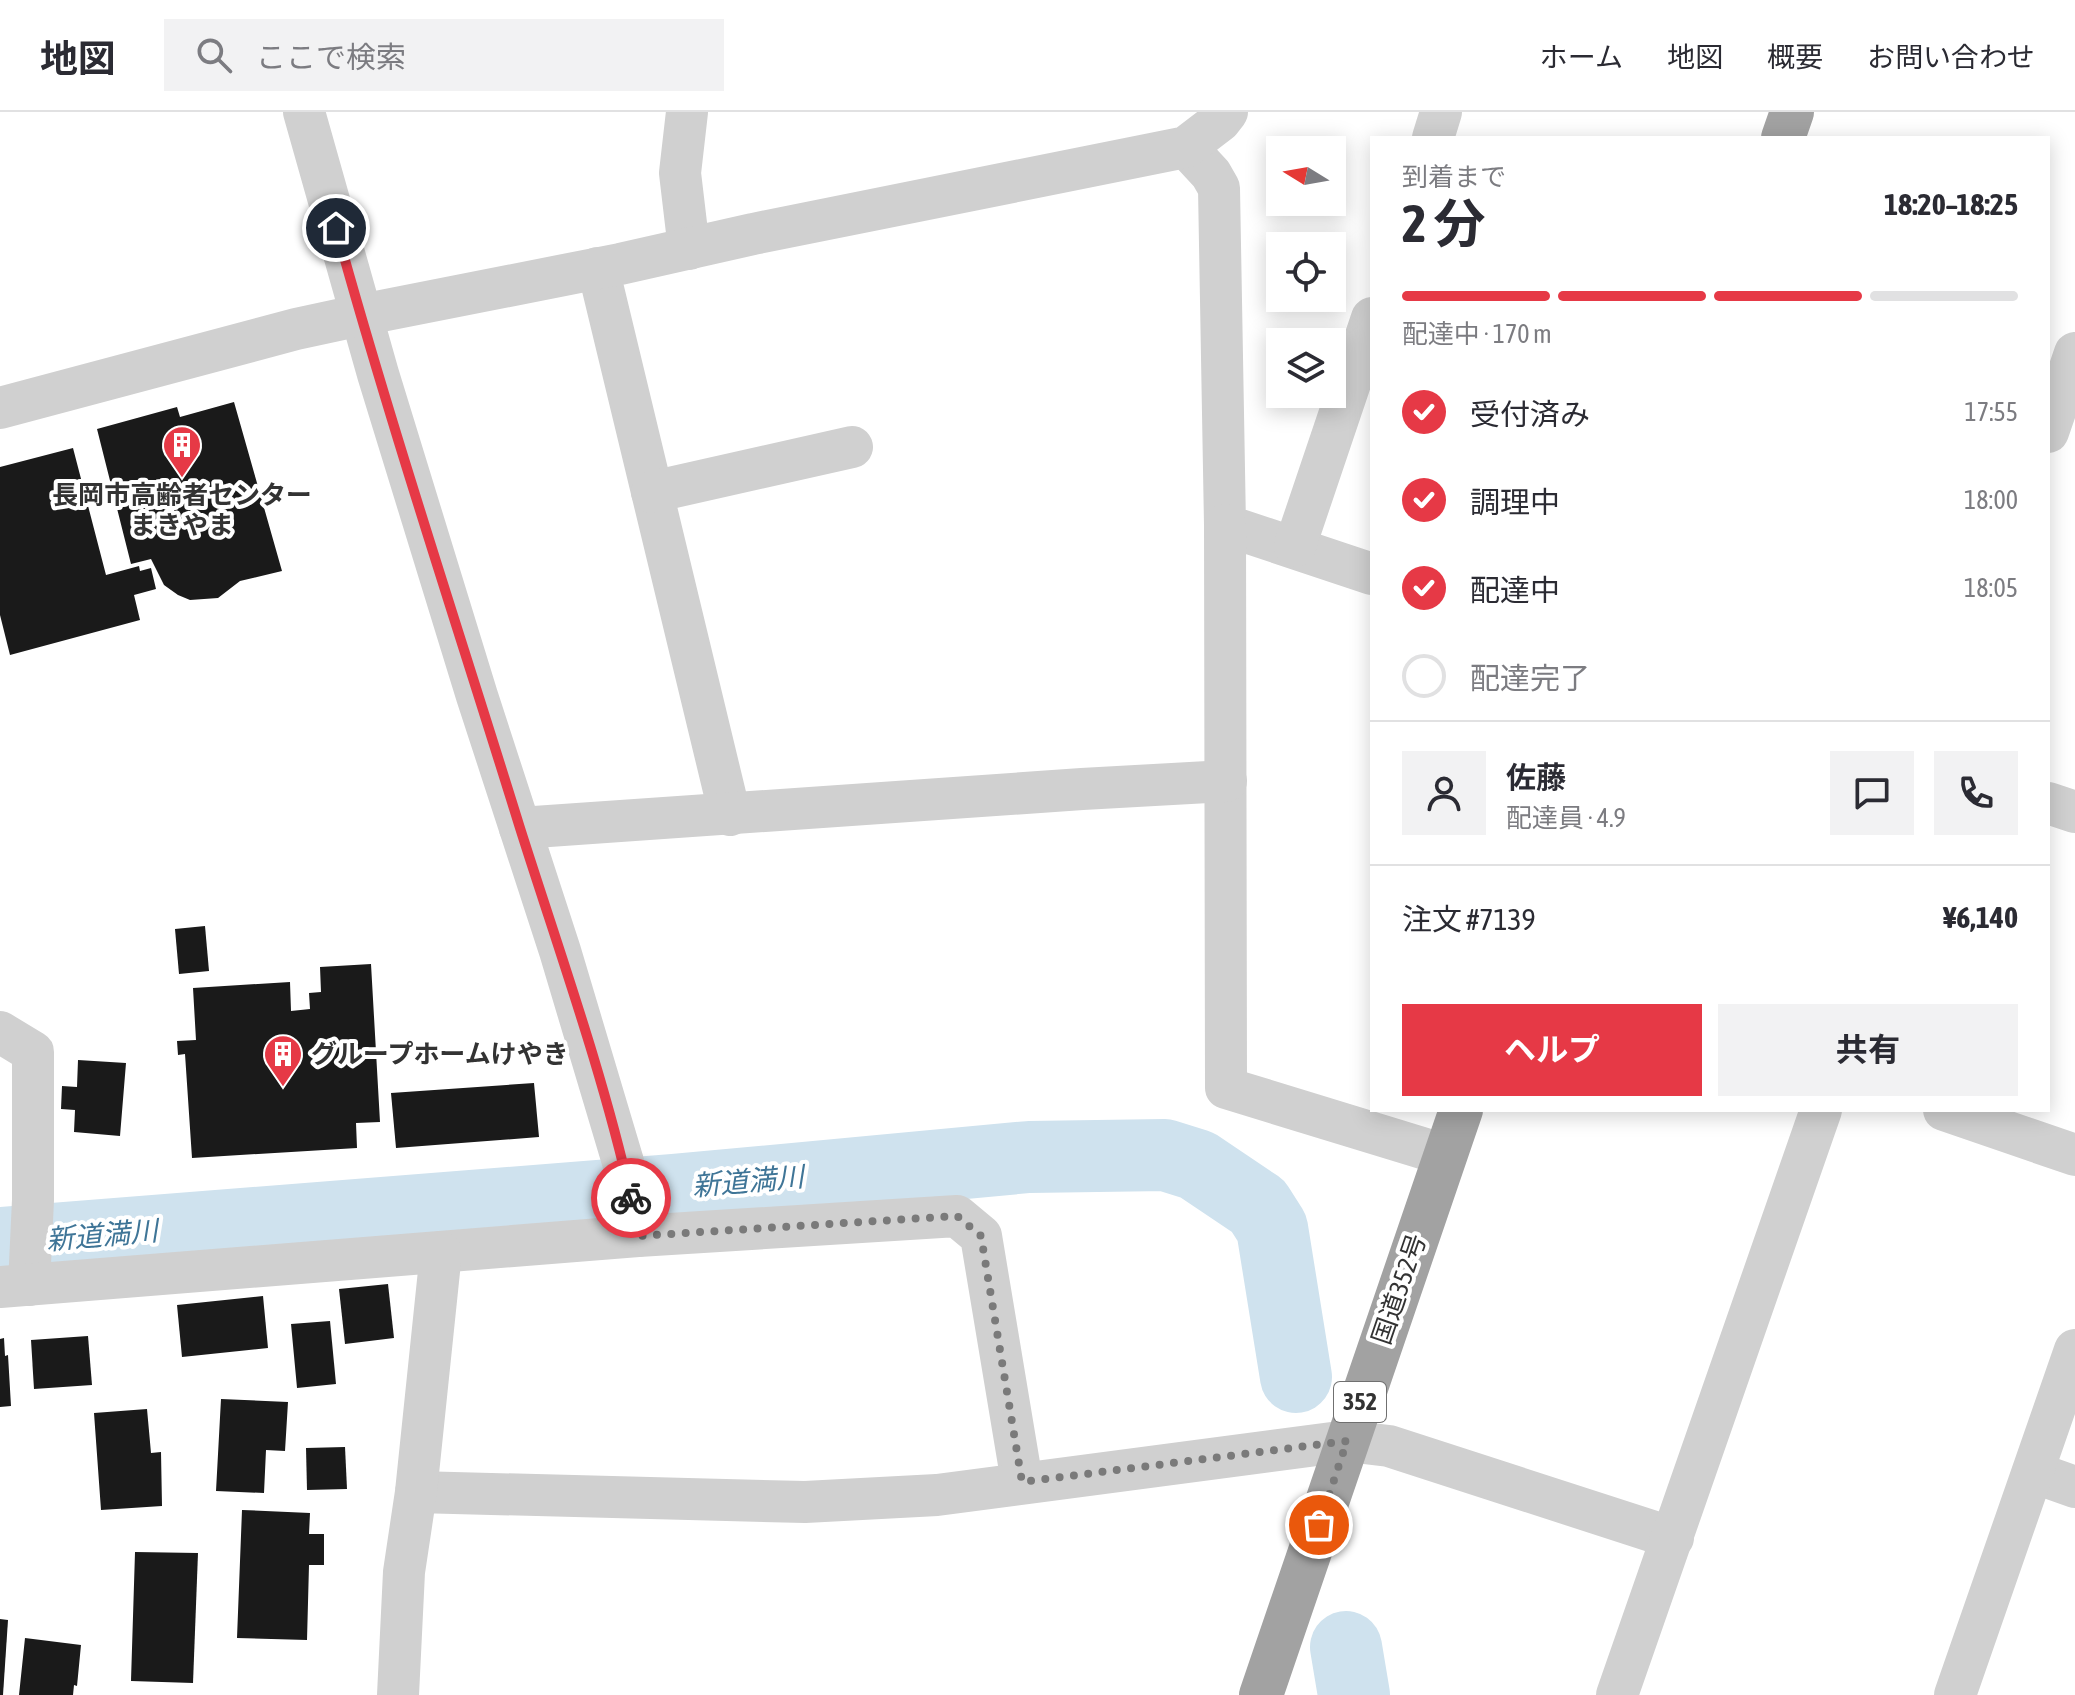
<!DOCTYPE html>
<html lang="ja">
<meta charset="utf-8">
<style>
body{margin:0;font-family:"Asap Condensed","Noto Sans JP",sans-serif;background:#f2f2f3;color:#2b2b33;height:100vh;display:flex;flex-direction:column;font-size:30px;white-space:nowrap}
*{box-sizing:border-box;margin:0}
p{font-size:26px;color:#7c7c81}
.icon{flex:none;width:44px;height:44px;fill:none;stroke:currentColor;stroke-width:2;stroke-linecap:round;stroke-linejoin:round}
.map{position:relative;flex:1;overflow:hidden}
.drawer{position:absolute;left:1370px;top:24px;width:680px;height:976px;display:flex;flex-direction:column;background:#fff;border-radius:0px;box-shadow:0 4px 20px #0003}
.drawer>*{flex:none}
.needle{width:52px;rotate:281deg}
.fabs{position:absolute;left:1266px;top:24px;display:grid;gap:16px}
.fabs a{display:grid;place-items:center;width:80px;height:80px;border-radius:0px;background:#fff;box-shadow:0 4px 20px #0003;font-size:40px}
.pin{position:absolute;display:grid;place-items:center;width:68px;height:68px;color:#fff;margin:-34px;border:4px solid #fff;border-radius:50%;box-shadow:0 2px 8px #0007}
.courier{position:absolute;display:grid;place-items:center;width:80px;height:80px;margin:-40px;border:6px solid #e63946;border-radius:50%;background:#fff;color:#222;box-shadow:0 2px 10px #0007}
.overview em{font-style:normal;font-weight:700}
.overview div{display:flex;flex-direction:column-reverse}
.overview{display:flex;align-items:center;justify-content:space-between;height:136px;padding:0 32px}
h1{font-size:52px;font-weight:700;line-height:60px}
.bar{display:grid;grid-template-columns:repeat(4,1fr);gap:12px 8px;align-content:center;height:96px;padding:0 32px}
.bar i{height:10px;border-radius:6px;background:#e1e1e2}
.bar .active{background:#e63946}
.bar p{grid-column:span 4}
.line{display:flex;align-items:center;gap:20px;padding:0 32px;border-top:2px solid #e1e1e2}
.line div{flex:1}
.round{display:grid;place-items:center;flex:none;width:84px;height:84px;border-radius:0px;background:#f2f2f3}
ol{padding:0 32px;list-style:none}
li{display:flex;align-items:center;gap:24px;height:88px}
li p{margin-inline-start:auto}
li .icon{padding:8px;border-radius:50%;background:#e63946;color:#fff;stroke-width:4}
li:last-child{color:#7c7c81}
li i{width:44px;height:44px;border:4px solid #e1e1e2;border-radius:50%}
.primary-button{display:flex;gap:16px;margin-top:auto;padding:16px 32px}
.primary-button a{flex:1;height:92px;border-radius:0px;background:#e63946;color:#fff;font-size:32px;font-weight:700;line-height:92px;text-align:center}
.primary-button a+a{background:#f2f2f3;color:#2b2b33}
header{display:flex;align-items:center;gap:48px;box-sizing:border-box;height:112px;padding:0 40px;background:#fff;border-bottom:2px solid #e1e1e2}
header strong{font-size:38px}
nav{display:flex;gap:44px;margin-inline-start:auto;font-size:28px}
.search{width:560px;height:72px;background:#f2f2f3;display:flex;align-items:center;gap:20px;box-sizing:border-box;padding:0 28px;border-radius:0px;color:#7c7c81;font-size:30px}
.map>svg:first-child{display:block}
</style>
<header>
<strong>地図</strong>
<div class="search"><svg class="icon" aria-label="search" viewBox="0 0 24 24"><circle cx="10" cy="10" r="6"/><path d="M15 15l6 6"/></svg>ここで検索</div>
<nav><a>ホーム</a><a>地図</a><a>概要</a><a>お問い合わせ</a></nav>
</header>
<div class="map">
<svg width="2075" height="1583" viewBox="0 0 2075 1583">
<rect width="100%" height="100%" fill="#fff"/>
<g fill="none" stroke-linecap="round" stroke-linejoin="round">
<!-- river -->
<g stroke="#cfe2ee" stroke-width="72">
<path d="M0,1131L674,1078L1029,1045L1165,1043L1197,1053L1258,1094L1272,1116L1296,1265"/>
<path d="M1346,1535L1354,1583"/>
</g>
</g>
<!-- building -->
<g fill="#1a1a1a">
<path d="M234,290L282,459L240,469L218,486L190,488L178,483L164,473L151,447L131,452L97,317L177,295L180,305Z"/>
<path d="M73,336L106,463L139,454L140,459L151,456L156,477L134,483L140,508L10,543L0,503V355Z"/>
<path d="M205,814L209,859L179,862L175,817Z"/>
<path d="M371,852L380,1010L356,1011L357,1036L192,1046L185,942L178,943L177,929L196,928L193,876L290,870L291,899L310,897L309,881L321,880L320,855Z"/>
<path d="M78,948L126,951L120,1024L74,1020L75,998L61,997L62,974L77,975Z"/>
<path d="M534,971L539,1025L396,1036L391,981Z"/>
<path d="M388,1172L394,1226L345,1232L339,1177Z"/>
<path d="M263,1184L268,1236L182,1245L177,1193Z"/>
<path d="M330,1209L336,1272L297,1276L291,1212Z"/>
<path d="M88,1224L92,1273L34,1277L31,1228Z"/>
<path d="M4,1226L5,1244L8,1243L11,1294L0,1295V1227Z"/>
<path d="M221,1287L288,1290L285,1339L266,1338L264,1381L216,1379Z"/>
<path d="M147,1297L151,1341L161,1340L162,1394L101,1398L94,1301Z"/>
<path d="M345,1335L347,1377L307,1378L306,1336Z"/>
<path d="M242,1398L310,1401L309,1422H324V1453H309L307,1528L237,1526Z"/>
<path d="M135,1440L198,1441L193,1571L131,1569Z"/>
<path d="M0,1507L8,1508L3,1583H0Z"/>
<path d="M25,1526L81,1533L77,1574L74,1573L73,1583H19Z"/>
</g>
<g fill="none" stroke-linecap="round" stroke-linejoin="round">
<!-- minor -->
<g stroke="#d0d0d0" stroke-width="42">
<path d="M304,0L378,262L477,584L560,839L623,1050L638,1124"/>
<path d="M687,0L680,61L689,137"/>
<path d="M1433,26L1441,0"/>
<path d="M1186,35L1211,62L1219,76L1225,413L1372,462"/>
<path d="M598,156L730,703"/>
<path d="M0,296L296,217L361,203L620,152L753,122L1186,35L1220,9L1227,0"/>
<path d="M2048,320L2075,241"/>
<path d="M652,380L852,335"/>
<path d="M1225,413L1226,976L1445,1043"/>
<path d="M1295,434L1372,206"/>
<path d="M2048,691L2075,700"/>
<path d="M520,716L1082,677L1226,669"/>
<path d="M0,920L33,940V1088L29,1173"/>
<path d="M1944,998L2075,1043"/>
<path d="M0,1175L638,1124L957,1104L981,1124L1022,1370"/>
<path d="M2033,1360L2075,1375"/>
<path d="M416,1380L805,1390L937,1383L1347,1329L1389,1334L1673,1426"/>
<path d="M398,1583L404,1460L416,1380L441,1140"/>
<path d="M1617,1583L1821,998"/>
<path d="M1955,1583L2075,1238"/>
</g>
<!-- trunk -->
<g stroke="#a2a2a2" stroke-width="44">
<path d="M1783,26L1792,0"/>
<path d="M1261,1583L1461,998"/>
</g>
</g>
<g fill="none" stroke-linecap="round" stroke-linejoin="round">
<!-- done -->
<path stroke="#7a7a7a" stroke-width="8" stroke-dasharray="0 14.4" d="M631,1086L638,1124L957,1104L981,1124L1022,1370L1347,1329L1319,1413"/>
<!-- route -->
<path stroke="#e63946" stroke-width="10" d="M336,116C392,318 458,516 520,716C559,839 603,961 631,1086"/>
</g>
<!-- icons -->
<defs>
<g id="building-pin" transform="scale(2)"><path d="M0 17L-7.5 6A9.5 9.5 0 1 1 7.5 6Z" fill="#e63946" stroke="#fff"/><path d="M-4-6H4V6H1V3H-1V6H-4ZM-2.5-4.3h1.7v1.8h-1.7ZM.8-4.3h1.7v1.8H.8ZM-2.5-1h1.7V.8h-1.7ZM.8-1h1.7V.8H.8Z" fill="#fff"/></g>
</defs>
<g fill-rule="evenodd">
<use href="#building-pin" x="182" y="333"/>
<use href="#building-pin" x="283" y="942"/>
</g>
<g text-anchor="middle" stroke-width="8" stroke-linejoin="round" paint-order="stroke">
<!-- shield labels -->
<rect fill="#fff" stroke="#707070" stroke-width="2" x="1334" y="1270" width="52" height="40" rx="6"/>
<g font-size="24" font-weight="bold" fill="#333">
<text x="1360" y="1298">352</text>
</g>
<!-- poi labels -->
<g font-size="26" font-weight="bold" fill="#333" stroke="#fff">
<text x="182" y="392">長岡市高齢者センター<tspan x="182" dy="30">まきやま</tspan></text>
<text x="311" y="951" text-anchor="start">グループホームけやき</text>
</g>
<!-- street labels -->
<g font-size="26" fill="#333" stroke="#fff">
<text transform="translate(1399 1177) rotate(-71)" y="9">国道352号</text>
</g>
<!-- water labels -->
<g font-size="28" font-style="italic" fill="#3f7597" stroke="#fff">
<text transform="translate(748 1069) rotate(-5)" y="10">新道満川</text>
<text transform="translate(102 1123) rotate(-5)" y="10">新道満川</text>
</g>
</g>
</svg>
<div class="fabs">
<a><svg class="needle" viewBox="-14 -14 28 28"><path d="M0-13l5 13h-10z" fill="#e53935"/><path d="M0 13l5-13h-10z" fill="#7c7c81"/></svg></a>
<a><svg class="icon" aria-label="locate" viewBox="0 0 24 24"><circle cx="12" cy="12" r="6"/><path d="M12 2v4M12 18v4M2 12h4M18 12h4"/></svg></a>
<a><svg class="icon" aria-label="layers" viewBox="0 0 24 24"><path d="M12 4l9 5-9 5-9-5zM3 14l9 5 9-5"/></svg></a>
</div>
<div class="pin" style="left:1319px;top:1413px;background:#ea580c"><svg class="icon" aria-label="bag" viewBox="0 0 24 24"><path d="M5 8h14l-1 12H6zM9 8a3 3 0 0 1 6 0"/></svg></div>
<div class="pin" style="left:336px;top:116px;background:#1f2937"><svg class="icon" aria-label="home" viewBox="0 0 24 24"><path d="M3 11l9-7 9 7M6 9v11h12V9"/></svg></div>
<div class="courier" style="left:631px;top:1086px"><svg class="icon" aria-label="bike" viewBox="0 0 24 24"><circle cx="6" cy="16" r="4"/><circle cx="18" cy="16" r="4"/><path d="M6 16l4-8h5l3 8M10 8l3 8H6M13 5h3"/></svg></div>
<section class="drawer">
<div class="overview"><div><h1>2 分</h1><p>到着まで</p></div><em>18:20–18:25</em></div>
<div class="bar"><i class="active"></i><i class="active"></i><i class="active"></i><i></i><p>配達中 · 170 m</p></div>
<ol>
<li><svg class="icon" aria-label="check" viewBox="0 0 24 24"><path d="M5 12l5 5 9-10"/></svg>受付済み<p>17:55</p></li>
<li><svg class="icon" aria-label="check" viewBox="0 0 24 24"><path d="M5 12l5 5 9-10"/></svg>調理中<p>18:00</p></li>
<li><svg class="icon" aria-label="check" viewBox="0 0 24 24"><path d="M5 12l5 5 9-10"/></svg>配達中<p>18:05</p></li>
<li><i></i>配達完了</li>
</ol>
<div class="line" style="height:144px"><a class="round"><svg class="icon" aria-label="person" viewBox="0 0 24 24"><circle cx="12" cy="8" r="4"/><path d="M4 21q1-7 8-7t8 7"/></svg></a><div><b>佐藤</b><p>配達員 · 4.9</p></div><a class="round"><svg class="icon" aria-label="chat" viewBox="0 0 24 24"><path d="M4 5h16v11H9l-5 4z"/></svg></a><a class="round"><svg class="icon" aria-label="phone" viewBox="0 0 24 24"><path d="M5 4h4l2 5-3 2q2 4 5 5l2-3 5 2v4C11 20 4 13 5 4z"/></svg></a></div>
<div class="line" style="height:104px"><div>注文 #7139</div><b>¥6,140</b></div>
<div class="primary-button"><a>ヘルプ</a><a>共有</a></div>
</section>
</div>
